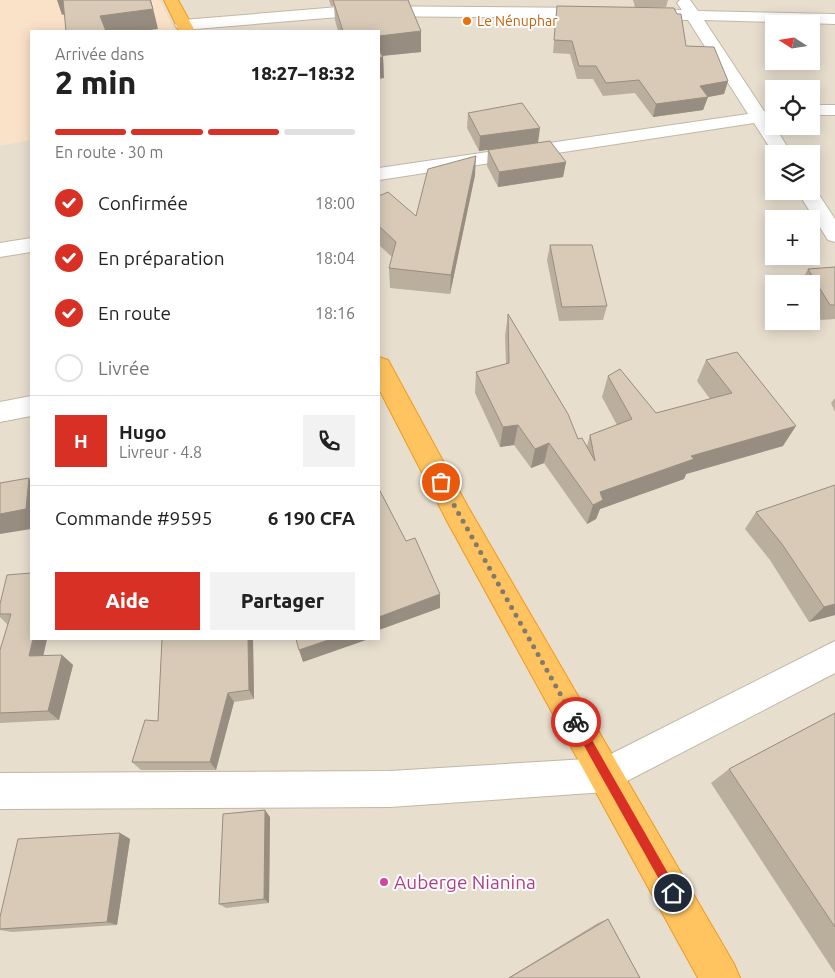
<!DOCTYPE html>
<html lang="fr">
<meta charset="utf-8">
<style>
body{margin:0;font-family:Ubuntu,sans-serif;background:#f2f2f2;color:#222;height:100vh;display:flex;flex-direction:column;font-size:19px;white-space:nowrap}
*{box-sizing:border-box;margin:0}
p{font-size:16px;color:#767676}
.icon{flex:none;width:28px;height:28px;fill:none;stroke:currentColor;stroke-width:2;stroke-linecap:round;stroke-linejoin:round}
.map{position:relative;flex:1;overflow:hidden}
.details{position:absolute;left:30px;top:30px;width:350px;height:610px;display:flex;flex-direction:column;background:#fff;border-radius:0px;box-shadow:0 2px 12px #0003}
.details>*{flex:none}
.needle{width:32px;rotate:282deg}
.buttons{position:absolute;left:765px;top:15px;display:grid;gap:10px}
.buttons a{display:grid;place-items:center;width:55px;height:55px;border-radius:0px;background:#fff;box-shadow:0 2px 12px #0003;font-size:25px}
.pin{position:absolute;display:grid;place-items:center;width:42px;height:42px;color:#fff;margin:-21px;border:2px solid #fff;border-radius:50%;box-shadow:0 1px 5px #0007}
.courier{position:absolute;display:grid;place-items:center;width:50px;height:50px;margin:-25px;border:4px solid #d93025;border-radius:50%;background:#fff;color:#222;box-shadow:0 1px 6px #0007}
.overview em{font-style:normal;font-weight:800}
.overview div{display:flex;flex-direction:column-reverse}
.overview{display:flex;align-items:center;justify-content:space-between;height:85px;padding:0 25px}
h1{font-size:32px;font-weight:800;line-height:38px}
.bar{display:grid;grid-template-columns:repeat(4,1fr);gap:8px 5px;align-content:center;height:60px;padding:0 25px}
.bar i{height:6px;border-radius:4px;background:#e0e0e0}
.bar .current{background:#d93025}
.bar p{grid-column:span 4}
.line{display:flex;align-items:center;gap:12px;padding:0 25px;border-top:1px solid #e0e0e0}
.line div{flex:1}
.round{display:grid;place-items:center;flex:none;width:52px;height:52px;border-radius:0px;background:#f2f2f2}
ol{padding:0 25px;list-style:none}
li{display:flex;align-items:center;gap:15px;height:55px}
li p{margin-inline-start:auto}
li .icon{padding:5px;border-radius:50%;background:#d93025;color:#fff;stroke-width:4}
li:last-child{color:#767676}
li i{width:28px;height:28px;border:2px solid #e0e0e0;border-radius:50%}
.primary-button{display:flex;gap:10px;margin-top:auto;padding:10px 25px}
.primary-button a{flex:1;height:58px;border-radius:0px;background:#d93025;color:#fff;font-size:20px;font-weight:800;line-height:58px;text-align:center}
.primary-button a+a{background:#f2f2f2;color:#222}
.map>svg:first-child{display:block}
</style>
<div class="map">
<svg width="835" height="978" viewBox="0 0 835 978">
<rect width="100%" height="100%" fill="#f3ece0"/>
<!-- residential -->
<path fill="#e7dece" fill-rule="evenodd" d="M0,0H835V978H0ZM774,24H811V61H774ZM31,31H379V639H31ZM774,89H811V126H774ZM774,154H811V191H774ZM774,219H811V256H774ZM774,284H811V321H774Z"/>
<!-- commercial -->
<path fill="#f9e2c7" d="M0,0H160L175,31H31V140L0,146Z"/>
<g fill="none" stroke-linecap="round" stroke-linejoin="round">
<!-- minor casing -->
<g stroke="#c1b7a5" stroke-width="2">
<g id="minor">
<path d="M680,0H690L698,11L835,14V24L704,20L764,111L774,110V120L771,121L792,154H774L754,123L379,180V168L748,114L688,20L644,19L639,17L636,14L639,11L644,9L682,10L677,3Z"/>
<path d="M351,6L594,8L599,10L602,13L599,16L594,18L351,16L183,30L177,28L175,25L177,22L183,20Z"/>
<rect x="811" y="105" width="24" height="10"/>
<path d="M811,186L814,187L835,219V242L828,240L797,191H811Z"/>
<path d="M31,238V252L0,257V243Z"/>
<path d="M31,396V416L0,422V402Z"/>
<path d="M835,641V673L606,792L390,807L0,809V773L390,771L603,758Z"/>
</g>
</g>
<!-- highway casing -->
<g stroke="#ef9a1d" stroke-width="2">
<g id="highway">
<path d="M164,0H178L195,31H179Z"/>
<path d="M379,357L388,360L468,507L734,964L740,978H698L448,523L379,389Z"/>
</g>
</g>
<!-- minor -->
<use href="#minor" fill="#fff" fill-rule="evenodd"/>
<!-- highway -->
<use href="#highway" fill="#ffc45f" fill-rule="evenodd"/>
</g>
<!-- wall -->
<g fill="#baae9d">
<path d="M329,0H408L421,52L383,56V57L384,78L379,31H338L335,20L334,6H331Z"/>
<path d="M633,0H668L666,7H635Z"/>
<path d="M557,6L686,46L728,81L724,94L708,97L703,110L653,117L635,93L603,96L593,79H577L570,54L553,53Z"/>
<path d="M468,113L538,143L479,151L467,128Z"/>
<path d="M488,150L566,162L563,177L498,187L487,166Z"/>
<path d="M475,175L450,294L390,288L389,268L392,257L379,245V196L416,216Z"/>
<path d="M550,245L607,306L603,320L559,321L547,260Z"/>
<path d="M835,267V319L821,320L811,303V284H800L808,269Z"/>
<path d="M508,314L578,439L587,446L590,435L617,425L602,397L608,376L656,413L710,399L697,381L706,360L783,446L686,474L684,479L600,509L596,519L587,524L544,463L531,468L514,445L500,447L475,393L476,372L506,364L505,336Z"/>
<path d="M835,398V412L831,403Z"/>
<path d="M835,485V615L809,622L770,560L745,529L756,512Z"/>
<path d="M31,573V639H47L43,655H62L73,665L59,720L0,723V650L8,625L0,617V604Z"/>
<path d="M162,639H253L254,699L234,702L216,770H141L132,762L158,721Z"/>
<path d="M835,713V973L711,783L729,769Z"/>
<path d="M270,817L269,903L226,908L219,904Z"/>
<path d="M120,833L130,839L117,925L12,932L0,930V917Z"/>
<path d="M608,919L640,978H508L598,923Z"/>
</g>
<!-- shaded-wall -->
<g fill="#978d80">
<path d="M57,0H64L69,13L62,15Z"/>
<path d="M151,0L158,29L143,31H105L100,16Z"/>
<path d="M421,31V52L379,56V36Z"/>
<path d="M383,57L384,78L379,79V58Z"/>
<path d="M728,81L724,94L708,97L703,110L653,117L656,104L700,86Z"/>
<path d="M540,128L538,143L479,151L480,136Z"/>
<path d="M476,156L475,175L450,294L451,275Z"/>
<path d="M566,162L563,177L498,187L499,172Z"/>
<path d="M518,425L514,445L500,447L503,427Z"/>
<path d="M796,426L783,446L686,474L684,479L600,509L596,519L587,524L593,505L600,492L691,456Z"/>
<path d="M549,443L544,463L531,468L535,449Z"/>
<path d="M29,478L31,481V529L0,534V514Z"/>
<path d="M440,594V608L379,630V617Z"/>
<path d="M835,604V615L809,622L824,607Z"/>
<path d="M33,639H47L41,666L29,656Z"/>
<path d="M248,639H253L254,699L249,690Z"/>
<path d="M331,639H369L303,662L299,650Z"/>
<path d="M62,655L73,665L59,720L48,711Z"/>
<path d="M228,693L234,702L216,770L210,762Z"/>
<path d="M265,810L270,817L269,903L264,899Z"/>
<path d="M120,833L130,839L117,925L107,922Z"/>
</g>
<!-- building -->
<g fill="#d8cab7" stroke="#978d80">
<path d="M63,0H150L153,9L100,16L106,31H66Z"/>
<path d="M333,0H408L421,31L379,36V31H343Z"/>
<path d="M557,6L674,8L677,14H681L686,46L714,47L728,81L700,86L708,97L656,104L639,80L606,83L596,66H579L572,41L554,40Z"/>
<path d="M379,50L383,57L379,58Z"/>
<path d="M522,103L540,128L480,136L468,113Z"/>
<path d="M550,141L566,162L499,172L488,150Z"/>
<path d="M476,156L451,275L389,268L396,242L379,226V196L388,192L416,216L428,169Z"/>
<path d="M550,245H592L607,306L562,307Z"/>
<path d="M835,267V305H830L808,269Z"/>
<path d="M508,314L568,414L578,439L582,438L595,461L590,435L632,419L608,376L620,369L656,413L732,393L706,360L737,352L796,426L691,456L694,459L600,492L603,500L593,505L549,443L535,449L518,425L503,427L476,372L509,363Z"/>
<path d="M29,478L26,509L0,514V483Z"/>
<path d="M835,485V604L824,607L782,544L756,512Z"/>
<path d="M379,489L406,541L415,538L440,594L379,617Z"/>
<path d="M31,573V639H33L29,656L62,655L48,711L0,713V650L11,614H0V604L7,575Z"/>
<path d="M162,639H248L249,690L228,693L210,762H132L145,720L158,721Z"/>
<path d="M296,639H331L299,650Z"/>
<path d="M835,713V927L729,769Z"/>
<path d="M265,810L264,899L219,904L223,814Z"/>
<path d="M120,833L107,922L0,929V917L18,839Z"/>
<path d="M608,919L640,978H509Z"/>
</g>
<!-- route -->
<path fill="#d93025" d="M576,718L580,719L677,889L678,893L677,897L673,899L669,897L573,726V719Z"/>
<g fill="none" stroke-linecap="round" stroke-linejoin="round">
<!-- done -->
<path stroke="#817a6e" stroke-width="5" stroke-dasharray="0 9" d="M441,482L576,722"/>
</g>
<!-- markers -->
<circle fill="#e8710a" stroke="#fff" stroke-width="2" cx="467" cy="21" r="5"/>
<circle fill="#d1479c" stroke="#fff" stroke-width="2" cx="384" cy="882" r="5"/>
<g text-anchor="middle" stroke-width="4" stroke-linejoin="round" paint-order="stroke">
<!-- far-food labels -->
<g font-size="14" fill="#c56008" stroke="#fff" text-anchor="start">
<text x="477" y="26">Le Nénuphar</text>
</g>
<!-- near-hotel labels -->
<g font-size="19" fill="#b23c85" stroke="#fff" text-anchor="start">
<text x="394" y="889">Auberge Nianina</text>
</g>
</g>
</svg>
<div class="buttons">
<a><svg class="needle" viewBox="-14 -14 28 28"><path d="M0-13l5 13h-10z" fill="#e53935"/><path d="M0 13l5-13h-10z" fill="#767676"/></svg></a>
<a><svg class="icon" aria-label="locate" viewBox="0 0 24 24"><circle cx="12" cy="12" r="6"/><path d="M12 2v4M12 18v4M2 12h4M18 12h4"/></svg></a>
<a><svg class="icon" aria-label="layers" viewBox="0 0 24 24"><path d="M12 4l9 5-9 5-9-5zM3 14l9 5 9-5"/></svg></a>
<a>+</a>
<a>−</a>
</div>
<div class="pin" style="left:441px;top:482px;background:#ea580c"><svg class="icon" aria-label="bag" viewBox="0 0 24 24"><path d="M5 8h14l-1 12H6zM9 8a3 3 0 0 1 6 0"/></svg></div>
<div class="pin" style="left:673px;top:893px;background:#1f2937"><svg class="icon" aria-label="home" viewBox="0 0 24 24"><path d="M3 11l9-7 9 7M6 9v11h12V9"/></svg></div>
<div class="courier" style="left:576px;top:722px"><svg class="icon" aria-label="bike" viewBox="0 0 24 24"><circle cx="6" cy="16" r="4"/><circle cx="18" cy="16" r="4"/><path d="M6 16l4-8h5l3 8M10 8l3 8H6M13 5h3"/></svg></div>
<section class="details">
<div class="overview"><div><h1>2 min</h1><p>Arrivée dans</p></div><em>18:27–18:32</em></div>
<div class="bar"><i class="current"></i><i class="current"></i><i class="current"></i><i></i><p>En route · 30 m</p></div>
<ol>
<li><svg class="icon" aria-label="check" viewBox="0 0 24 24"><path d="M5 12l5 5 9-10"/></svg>Confirmée<p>18:00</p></li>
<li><svg class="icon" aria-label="check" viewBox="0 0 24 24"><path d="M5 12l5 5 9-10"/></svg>En préparation<p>18:04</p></li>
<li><svg class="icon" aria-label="check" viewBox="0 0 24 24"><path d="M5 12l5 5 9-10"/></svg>En route<p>18:16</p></li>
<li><i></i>Livrée</li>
</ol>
<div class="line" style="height:90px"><b class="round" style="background:#d93025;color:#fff">H</b><div><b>Hugo</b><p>Livreur · 4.8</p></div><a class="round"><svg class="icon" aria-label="phone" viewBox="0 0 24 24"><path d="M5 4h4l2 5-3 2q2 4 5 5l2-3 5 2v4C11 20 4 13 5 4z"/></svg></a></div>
<div class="line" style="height:65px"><div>Commande #9595</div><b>6 190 CFA</b></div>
<div class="primary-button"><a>Aide</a><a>Partager</a></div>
</section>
</div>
